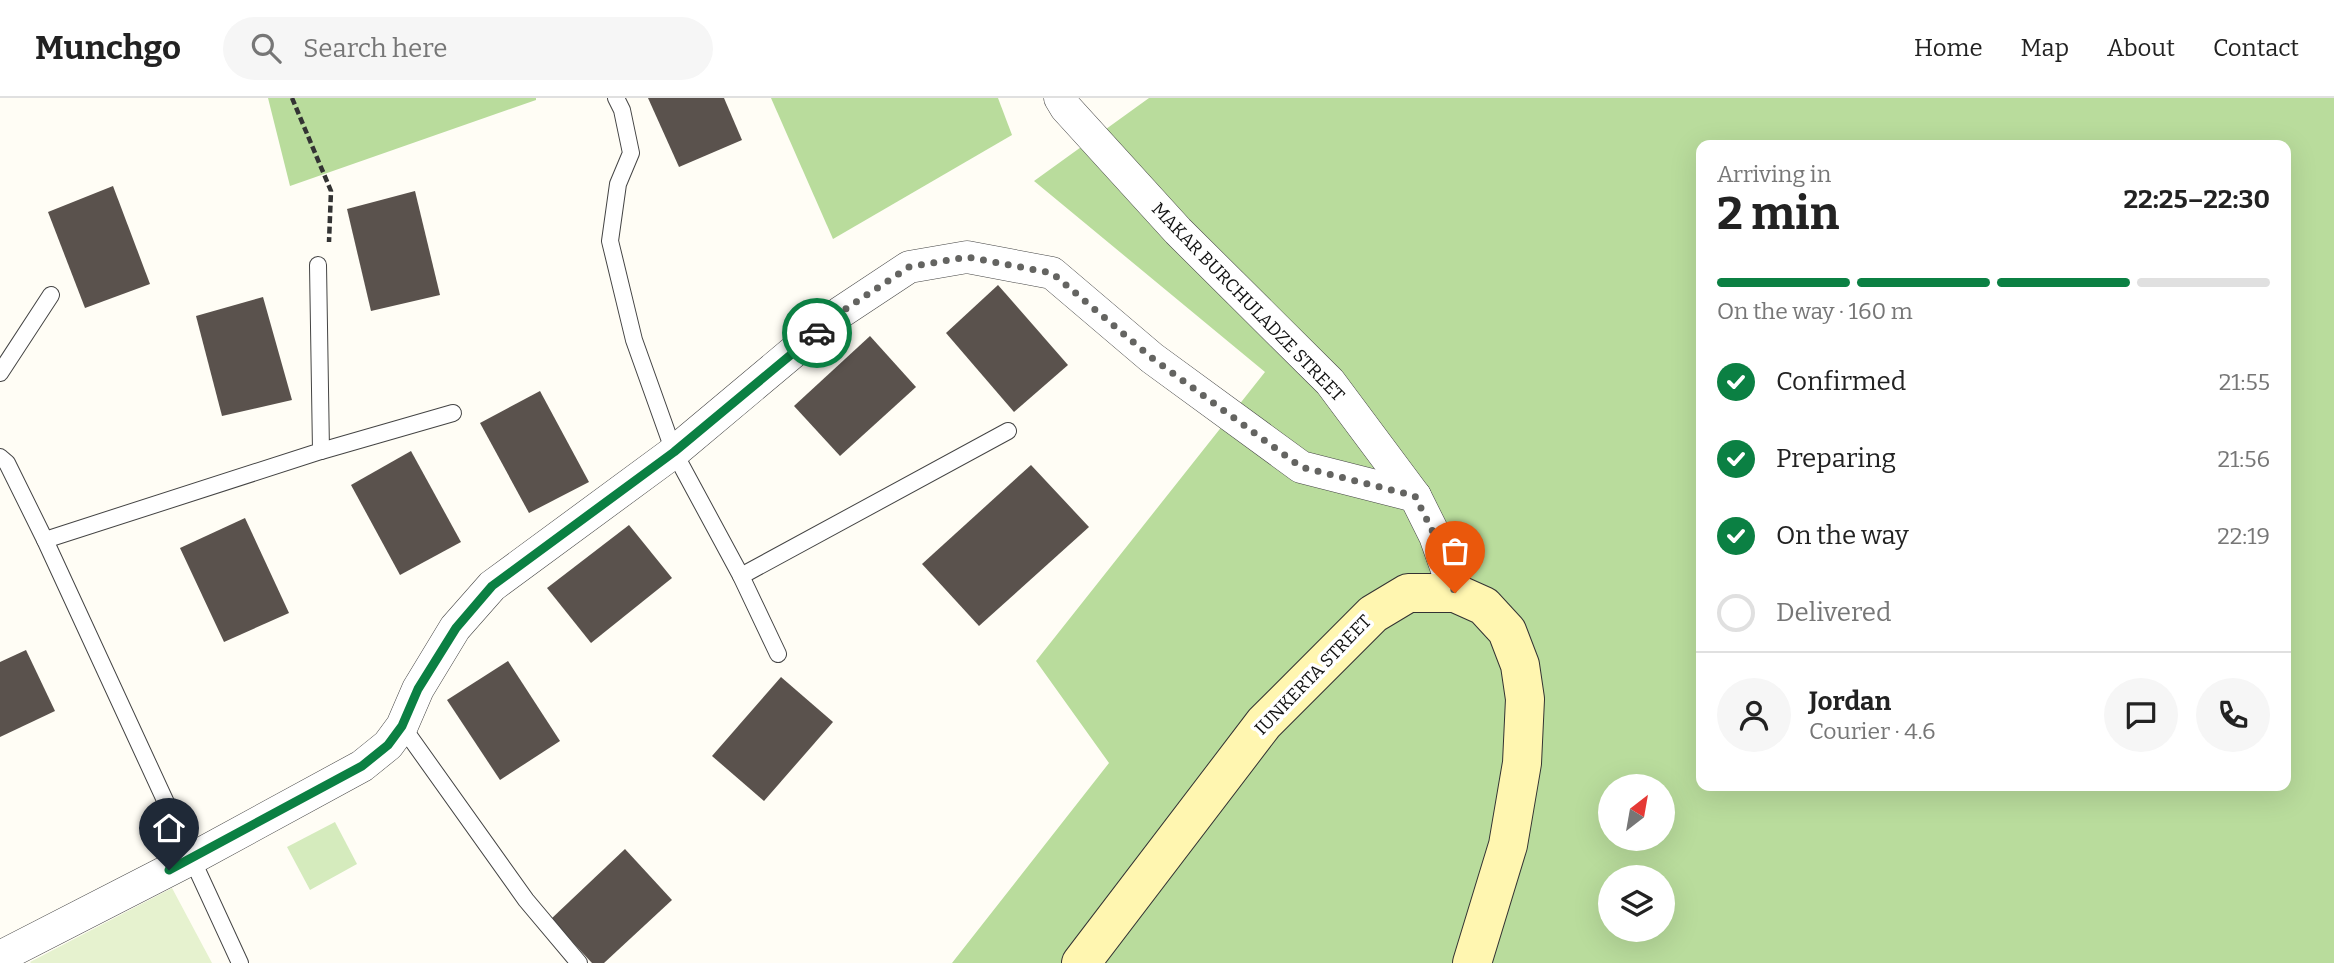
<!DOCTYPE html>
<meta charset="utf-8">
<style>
body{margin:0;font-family:Bitter,serif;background:#f6f6f6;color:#222;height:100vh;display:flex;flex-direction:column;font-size:26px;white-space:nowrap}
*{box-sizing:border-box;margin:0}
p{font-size:23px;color:#767676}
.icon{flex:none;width:38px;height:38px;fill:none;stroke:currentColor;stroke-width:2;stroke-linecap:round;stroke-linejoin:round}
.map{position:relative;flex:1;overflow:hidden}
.sheet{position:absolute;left:1696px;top:42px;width:595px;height:651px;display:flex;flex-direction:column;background:#fff;border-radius:14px;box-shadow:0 7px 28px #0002}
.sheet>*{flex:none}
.needle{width:46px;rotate:31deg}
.tools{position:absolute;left:1598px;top:676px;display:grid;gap:14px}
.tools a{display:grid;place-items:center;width:77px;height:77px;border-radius:50%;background:#fff;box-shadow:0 7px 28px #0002;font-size:35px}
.pin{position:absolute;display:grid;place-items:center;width:60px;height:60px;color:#fff;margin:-72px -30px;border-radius:50% 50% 50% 0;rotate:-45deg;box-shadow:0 0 7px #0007}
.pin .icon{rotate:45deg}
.courier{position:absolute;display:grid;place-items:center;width:70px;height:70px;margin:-35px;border:5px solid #0b8043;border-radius:50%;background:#fff;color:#222;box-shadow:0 2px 9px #0007}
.overview em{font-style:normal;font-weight:700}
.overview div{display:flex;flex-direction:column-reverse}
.overview{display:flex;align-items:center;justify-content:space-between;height:119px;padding:0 21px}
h1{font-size:46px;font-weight:700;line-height:52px}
.bar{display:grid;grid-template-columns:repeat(4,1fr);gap:10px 7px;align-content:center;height:84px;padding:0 21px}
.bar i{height:9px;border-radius:5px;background:#e0e0e0}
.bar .on{background:#0b8043}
.bar p{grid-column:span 4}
.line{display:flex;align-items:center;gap:18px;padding:0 21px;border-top:2px solid #e0e0e0}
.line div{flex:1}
.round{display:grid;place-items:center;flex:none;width:74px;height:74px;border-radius:37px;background:#f6f6f6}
ol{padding:0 21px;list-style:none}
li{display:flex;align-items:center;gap:21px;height:77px}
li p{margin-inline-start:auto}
li .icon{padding:7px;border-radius:50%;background:#0b8043;color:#fff;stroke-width:4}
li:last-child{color:#767676}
li i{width:38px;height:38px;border:4px solid #e0e0e0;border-radius:50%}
header{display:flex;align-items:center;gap:42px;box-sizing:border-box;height:98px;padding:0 35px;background:#fff;border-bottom:2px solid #e0e0e0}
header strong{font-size:33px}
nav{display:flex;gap:38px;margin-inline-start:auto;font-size:24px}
.search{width:490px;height:63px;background:#f6f6f6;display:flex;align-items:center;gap:18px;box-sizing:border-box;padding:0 24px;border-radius:38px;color:#767676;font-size:26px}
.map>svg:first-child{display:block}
</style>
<header>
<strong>Munchgo</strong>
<div class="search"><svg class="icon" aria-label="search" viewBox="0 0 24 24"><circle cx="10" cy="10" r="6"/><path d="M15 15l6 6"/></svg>Search here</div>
<nav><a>Home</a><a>Map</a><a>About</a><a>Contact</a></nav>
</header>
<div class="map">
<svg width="2334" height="865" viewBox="0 0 2334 865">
<rect width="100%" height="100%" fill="#fffdf5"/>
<!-- green -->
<path fill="#d5ebbd" d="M335,724L357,766L310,792L287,749Z"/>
<!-- forest -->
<g fill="#b9dc9c" fill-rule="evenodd">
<path d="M268,0H536V2L290,88Z"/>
<path d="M771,0H998L1012,37L833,141Z"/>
<path d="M1149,0H2334V865H952L1109,665L1036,563L1265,274L1034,83ZM1701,47H2286V688H1701ZM1610,688H1662V740H1610ZM1610,779H1662V831H1610Z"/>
</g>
<!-- pitch -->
<path fill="#e6f2cf" d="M172,790L212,865H31L30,864Z"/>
<!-- building -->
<g fill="#5a524d">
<path d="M648,0H724L742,42L679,69Z"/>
<path d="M113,88L150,186L85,210L48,114Z"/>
<path d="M415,93L440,197L371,213L347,111Z"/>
<path d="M998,187L1068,267L1014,314L946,235Z"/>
<path d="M263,199L292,302L222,318L196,218Z"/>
<path d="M870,238L916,289L840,358L794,308Z"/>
<path d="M540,293L589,384L529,415L480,325Z"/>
<path d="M411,353L461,444L400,477L351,387Z"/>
<path d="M1031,367L1089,429L979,528L922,466Z"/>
<path d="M245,420L289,515L224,544L180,450Z"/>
<path d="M629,427L672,480L591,545L547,490Z"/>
<path d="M26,552L55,613L0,639V564Z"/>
<path d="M508,563L560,643L500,682L447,602Z"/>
<path d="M781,579L833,624L764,703L712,658Z"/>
<path d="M625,751L672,802L604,865H592L551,821Z"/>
</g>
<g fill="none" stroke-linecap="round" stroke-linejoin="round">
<!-- lane casing -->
<g stroke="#444" stroke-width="18">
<g id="lane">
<path d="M616,0L622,12L631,55L618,86L610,143L634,242L674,354L741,478L778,556"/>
<path d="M0,275L51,197"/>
<path d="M321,353L453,315"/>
<path d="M0,359L7,365L45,442L240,865"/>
<path d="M45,442L321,353L318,167"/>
<path d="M741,478L1008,333"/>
<path d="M402,628L526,802L579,865"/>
</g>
</g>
<!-- street casing -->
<g stroke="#444" stroke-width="33">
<g id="street">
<path d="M1060,0L1066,10L1178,133L1330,284L1415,398L1435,438L1455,495"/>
<path d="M0,859L193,760L362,668L388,647L402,628L418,591L455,530L492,488L674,354L841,214L909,169L967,159L1052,175L1152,260L1301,369L1415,398"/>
</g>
</g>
<!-- secondary casing -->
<g stroke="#333" stroke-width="40">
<path id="secondary" d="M1081,865L1264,625L1373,516L1408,495H1455L1484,508L1507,533L1520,567L1525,601L1522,665L1508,747L1472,865"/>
</g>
<!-- path -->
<path stroke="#333" stroke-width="4.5" stroke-dasharray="7 3.5" stroke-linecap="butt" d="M292,0L331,93L329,144"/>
<!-- lane -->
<use href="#lane" stroke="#fff" stroke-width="16"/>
<!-- street -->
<use href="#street" stroke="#fff" stroke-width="32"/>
<!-- secondary -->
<use href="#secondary" stroke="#fff6b0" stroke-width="38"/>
</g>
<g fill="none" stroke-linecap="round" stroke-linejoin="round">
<!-- done -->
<path stroke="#646461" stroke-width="7" stroke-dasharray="0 12.6" d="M817,235L841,214L909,169L967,159L1052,175L1152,260L1301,369L1415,398L1435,438L1455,495"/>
<!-- route -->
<path stroke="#0b8043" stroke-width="9" d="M169,772L362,668L388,647L402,628L418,591L456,530L492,488L674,354L817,235"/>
</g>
<g text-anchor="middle" stroke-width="7" stroke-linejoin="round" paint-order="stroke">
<!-- street labels -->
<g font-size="18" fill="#111" stroke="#fff">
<text transform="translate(1248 204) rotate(46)" y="6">MAKAR BURCHULADZE STREET</text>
<text transform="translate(1313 577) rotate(-46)" y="6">IUNKERTA STREET</text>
</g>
</g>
</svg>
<div class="tools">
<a><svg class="needle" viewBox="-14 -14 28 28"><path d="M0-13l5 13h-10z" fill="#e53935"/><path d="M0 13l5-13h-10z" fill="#767676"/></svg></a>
<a><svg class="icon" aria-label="layers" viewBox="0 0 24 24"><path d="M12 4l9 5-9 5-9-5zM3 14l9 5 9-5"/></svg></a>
</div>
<div class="pin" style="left:1455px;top:495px;background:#ea580c"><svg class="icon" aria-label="bag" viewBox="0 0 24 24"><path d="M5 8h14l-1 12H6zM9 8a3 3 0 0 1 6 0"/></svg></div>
<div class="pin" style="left:169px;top:772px;background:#1f2937"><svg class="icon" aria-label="home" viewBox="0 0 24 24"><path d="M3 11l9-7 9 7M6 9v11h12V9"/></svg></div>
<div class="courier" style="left:817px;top:235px"><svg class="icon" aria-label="car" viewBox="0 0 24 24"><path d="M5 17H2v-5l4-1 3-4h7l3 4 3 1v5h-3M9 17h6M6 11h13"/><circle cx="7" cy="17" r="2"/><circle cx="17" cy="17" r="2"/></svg></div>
<section class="sheet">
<div class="overview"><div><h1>2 min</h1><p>Arriving in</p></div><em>22:25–22:30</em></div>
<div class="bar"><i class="on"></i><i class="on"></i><i class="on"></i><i></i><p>On the way · 160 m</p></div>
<ol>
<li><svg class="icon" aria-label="check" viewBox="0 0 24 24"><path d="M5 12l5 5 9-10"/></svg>Confirmed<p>21:55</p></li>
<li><svg class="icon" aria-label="check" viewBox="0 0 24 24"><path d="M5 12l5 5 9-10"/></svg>Preparing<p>21:56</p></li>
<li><svg class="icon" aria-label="check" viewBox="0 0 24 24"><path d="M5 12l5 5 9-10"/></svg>On the way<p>22:19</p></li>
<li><i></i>Delivered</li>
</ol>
<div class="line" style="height:126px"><a class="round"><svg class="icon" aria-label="person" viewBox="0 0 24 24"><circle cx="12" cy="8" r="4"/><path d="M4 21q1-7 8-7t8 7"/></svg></a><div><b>Jordan</b><p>Courier · 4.6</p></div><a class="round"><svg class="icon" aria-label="chat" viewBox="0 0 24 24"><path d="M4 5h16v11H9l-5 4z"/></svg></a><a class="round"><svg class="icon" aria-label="phone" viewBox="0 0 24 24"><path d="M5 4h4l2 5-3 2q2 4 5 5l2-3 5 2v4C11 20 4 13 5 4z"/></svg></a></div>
</section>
</div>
